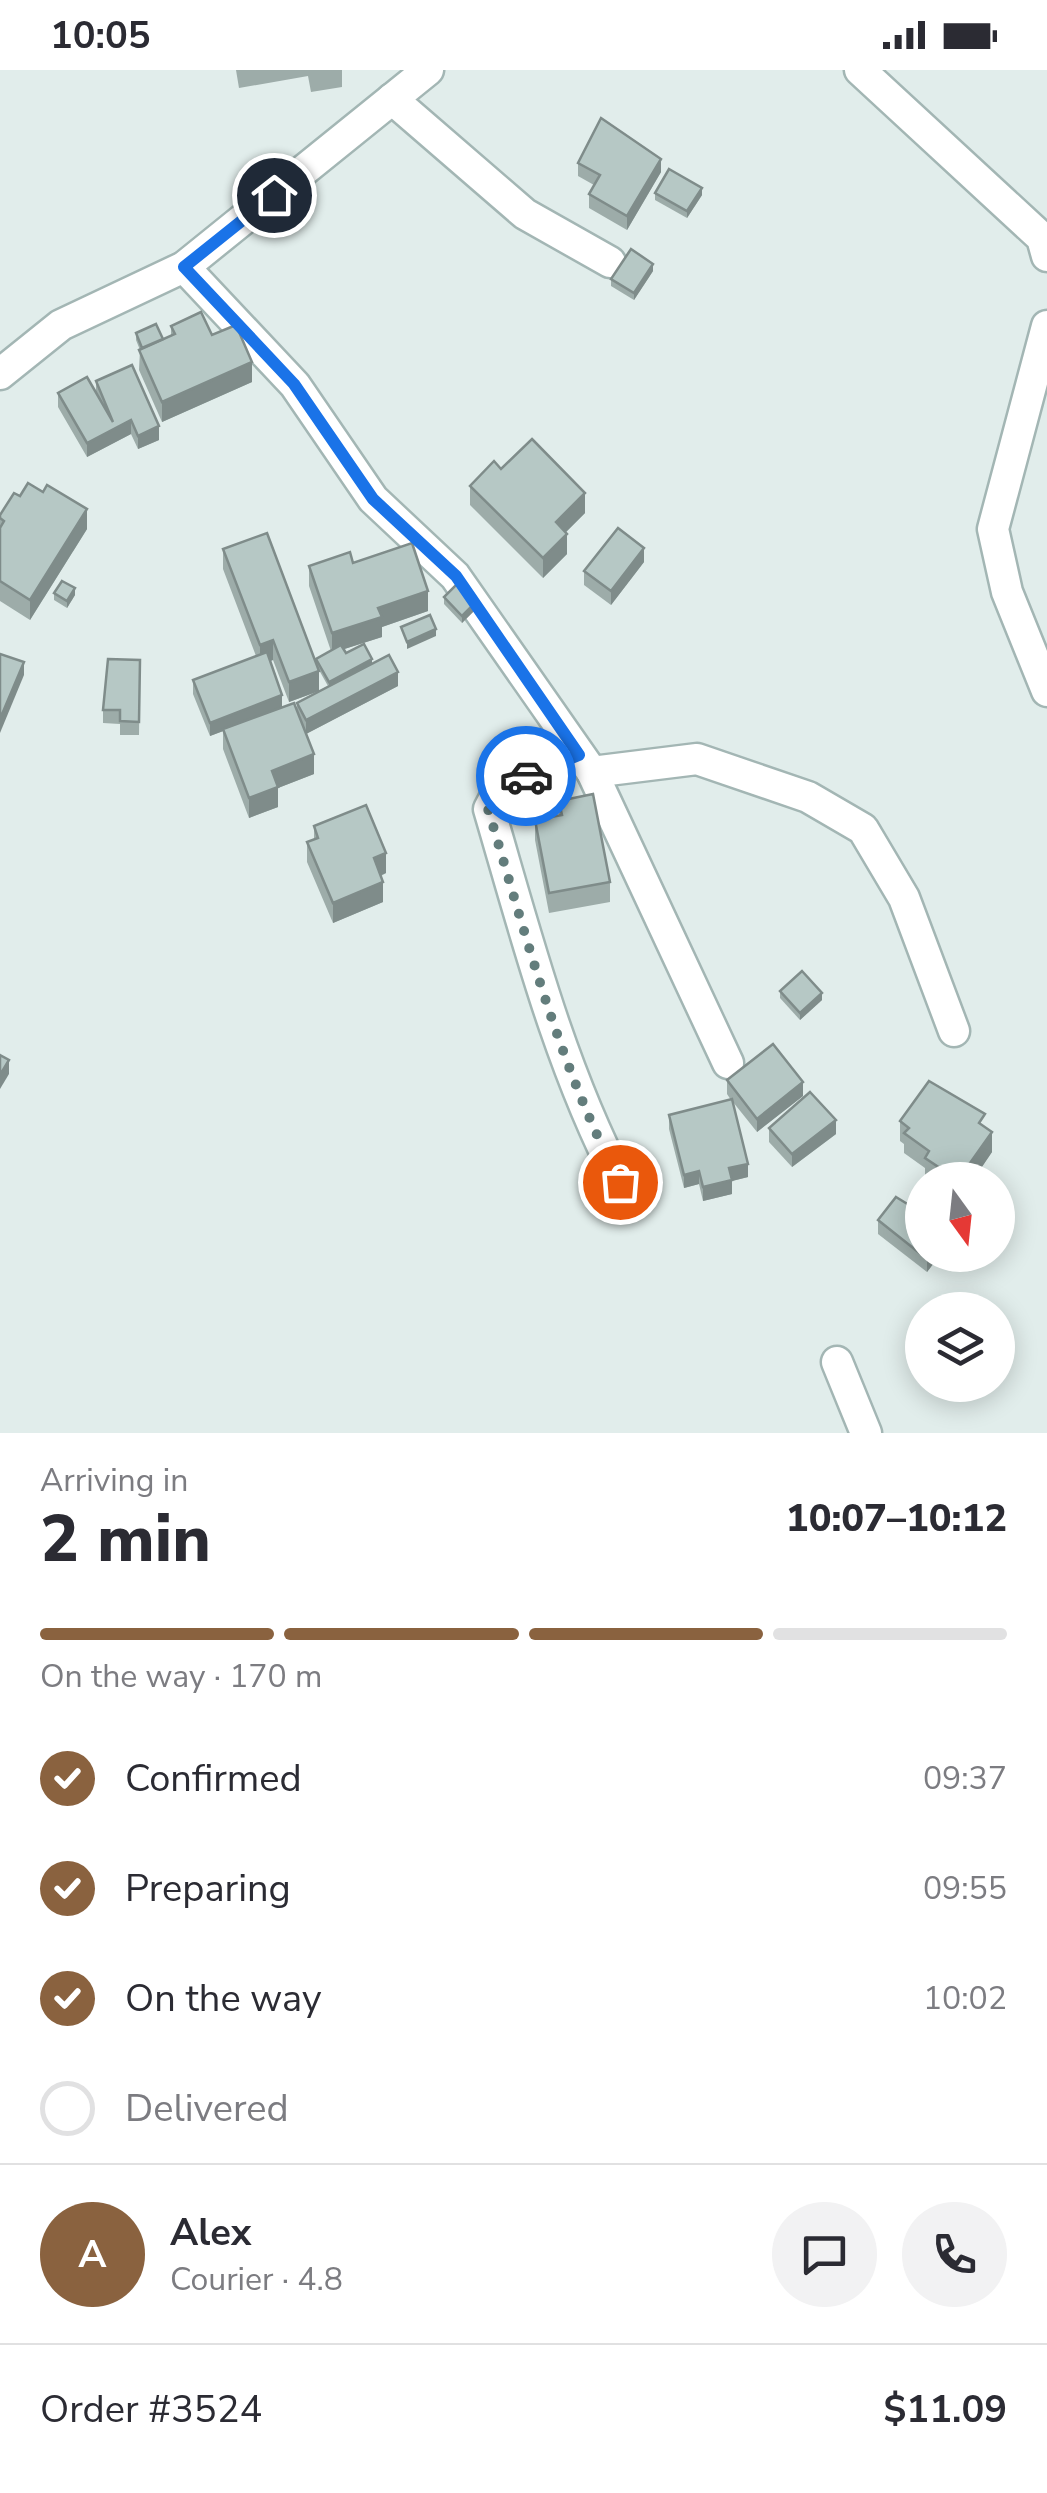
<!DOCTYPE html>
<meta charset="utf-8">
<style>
body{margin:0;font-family:"Nunito Sans",sans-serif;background:#f2f2f3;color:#2b2b33;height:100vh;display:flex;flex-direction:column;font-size:38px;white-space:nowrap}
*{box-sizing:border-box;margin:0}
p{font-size:32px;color:#7c7c81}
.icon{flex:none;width:55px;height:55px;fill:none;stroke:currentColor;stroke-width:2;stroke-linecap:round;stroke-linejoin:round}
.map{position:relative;height:1363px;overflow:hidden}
.side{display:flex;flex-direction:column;background:#fff;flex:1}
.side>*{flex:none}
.needle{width:65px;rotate:165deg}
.buttons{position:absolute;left:905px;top:1092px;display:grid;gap:20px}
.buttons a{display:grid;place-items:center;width:110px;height:110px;border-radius:50%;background:#fff;box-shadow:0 5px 25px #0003;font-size:50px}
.pin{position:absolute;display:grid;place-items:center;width:85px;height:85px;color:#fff;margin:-42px;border:5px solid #fff;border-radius:50%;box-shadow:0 2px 10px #0007}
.courier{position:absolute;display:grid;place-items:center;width:100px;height:100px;margin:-50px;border:8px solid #1a73e8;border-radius:50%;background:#fff;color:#222;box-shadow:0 2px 12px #0007}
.summary em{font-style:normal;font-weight:800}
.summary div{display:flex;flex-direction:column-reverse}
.summary{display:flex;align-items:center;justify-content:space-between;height:170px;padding:0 40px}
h1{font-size:65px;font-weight:800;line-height:75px}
.bar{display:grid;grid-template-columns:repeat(4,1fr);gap:15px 10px;align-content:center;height:120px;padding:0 40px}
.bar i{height:12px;border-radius:8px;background:#e1e1e2}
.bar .selected{background:#8a623f}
.bar p{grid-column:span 4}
.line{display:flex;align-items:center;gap:25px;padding:0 40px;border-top:2px solid #e1e1e2}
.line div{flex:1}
.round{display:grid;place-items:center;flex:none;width:105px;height:105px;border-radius:52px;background:#f2f2f3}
ol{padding:0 40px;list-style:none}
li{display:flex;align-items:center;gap:30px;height:110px}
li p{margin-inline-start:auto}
li .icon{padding:10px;border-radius:50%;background:#8a623f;color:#fff;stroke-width:4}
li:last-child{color:#7c7c81}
li i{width:55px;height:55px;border:5px solid #e1e1e2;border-radius:50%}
.status{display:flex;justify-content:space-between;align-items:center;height:70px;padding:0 50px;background:#fff;direction:ltr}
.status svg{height:28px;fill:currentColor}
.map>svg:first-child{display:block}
</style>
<div class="status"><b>10:05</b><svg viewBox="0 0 49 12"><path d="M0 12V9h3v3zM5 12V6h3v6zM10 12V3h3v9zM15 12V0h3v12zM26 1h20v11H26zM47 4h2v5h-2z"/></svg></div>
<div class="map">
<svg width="1047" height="1363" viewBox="0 0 1047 1363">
<rect width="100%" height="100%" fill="#e1edeb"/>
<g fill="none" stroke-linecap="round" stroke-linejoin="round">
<!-- minor casing -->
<g stroke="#a3b6b4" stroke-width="35">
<g id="minor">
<path d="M860,0L1042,168L1047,186"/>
<path d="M392,29L525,144L610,192"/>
<path d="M184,197L295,315L373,429L455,506L592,702L728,993"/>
<path d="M1047,256L993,459L1007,522L1047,621"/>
<path d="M0,304L61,255L184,197L428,0"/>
<path d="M579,685L500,718L489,739C526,865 559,995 620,1112"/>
<path d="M592,702L697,689L808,727L863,759L904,828L954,961"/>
<path d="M837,1292L866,1363"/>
</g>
</g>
<!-- minor -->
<use href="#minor" stroke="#fff" stroke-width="30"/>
</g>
<!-- wall -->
<g fill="#9daca9" fill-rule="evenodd">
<path d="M236,0H342V17L311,22L308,6L239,18Z"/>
<path d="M578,93L661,102L627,160L589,138V124L594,115L578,106Z"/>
<path d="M655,123L702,125L687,148L655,130Z"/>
<path d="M653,201L634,230L611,216V209Z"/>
<path d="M171,256L212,265L252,312L162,352L139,300L140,280L136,270V263L163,269L171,266Z"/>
<path d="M96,311L159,370L138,379L131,364L87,387L58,337V323L96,324Z"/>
<path d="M501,399L585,443L566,462L567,484L543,508L470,435V416Z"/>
<path d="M20,426L87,459L30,550L0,531V445Z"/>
<path d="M223,479L316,593V589L331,581L309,516V496L353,493L428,541L382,557V567L344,579L346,583L372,593L398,616L306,664L314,704L278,718V737L249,748L223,679V661L210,666L193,624V610L256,586L223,499ZM273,590L289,632L319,621L297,633V640L282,637L270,591ZM319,600L328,616L319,621Z"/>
<path d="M644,492L611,535L584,515V501Z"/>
<path d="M54,523L75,525L67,538L54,530Z"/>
<path d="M444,527L475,540L462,553L444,534Z"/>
<path d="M140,590L139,665H120V654L103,653V640Z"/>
<path d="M559,731L610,812V832L549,843L535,770V750L559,746Z"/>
<path d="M314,756L386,803L381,806L383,832L333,853L307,792V772L314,770Z"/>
<path d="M780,921L822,930L800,950L780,928Z"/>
<path d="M727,1010L803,1026L757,1062L733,1032L748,1107L732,1111V1124L703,1131L699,1114L684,1118L669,1059V1045L731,1030L727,1024Z"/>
<path d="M900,1051L985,1057L992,1082L973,1110H928L925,1108V1098L904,1083V1074L900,1071Z"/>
<path d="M769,1058L836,1064L792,1097L769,1072Z"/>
<path d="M878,1150L940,1185L927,1202L878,1164Z"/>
</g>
<!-- shaded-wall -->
<g fill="#7f8c8a">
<path d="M661,89V102L627,160V146Z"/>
<path d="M702,118V125L687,148V141Z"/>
<path d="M653,194V201L634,230V223Z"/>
<path d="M252,292V312L162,352V332Z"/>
<path d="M131,350V364L87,387V373Z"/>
<path d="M159,356V370L138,379V366Z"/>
<path d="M585,423V443L556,472V452Z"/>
<path d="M87,439V459L30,550V530Z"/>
<path d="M567,464V484L543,508V488Z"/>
<path d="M644,478V492L611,535V521Z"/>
<path d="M75,518V525L67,538V531Z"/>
<path d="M428,521V541L382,557V567L332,583V563L378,538Z"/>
<path d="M475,533V540L462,553V546Z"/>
<path d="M436,559V566L407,579V572Z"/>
<path d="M273,570V590L260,595V575Z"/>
<path d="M372,589V596L329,619V612Z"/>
<path d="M24,592V605L0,663V649Z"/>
<path d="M319,601V621L289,632V612Z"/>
<path d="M398,602V616L306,664V650Z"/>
<path d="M282,625V639L210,666V653Z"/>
<path d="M314,684V704L278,718V737L249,748V728L272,701Z"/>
<path d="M386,783V803L374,808V788Z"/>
<path d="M383,812V832L333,853V833Z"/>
<path d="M822,923V930L800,950V943Z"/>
<path d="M9,990V1004L0,1019V1005Z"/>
<path d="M803,1012V1026L757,1062V1049Z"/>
<path d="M836,1050V1064L792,1097V1084Z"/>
<path d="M992,1062V1082L973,1110H958Z"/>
<path d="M748,1094V1107L732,1111V1124L703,1131V1117L729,1098Z"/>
<path d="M699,1101V1114L684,1118V1105Z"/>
<path d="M929,1185H940L927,1202V1189Z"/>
</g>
<!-- building -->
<g fill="#b6c8c5" stroke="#7f8c8a" stroke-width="2.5">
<path d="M601,48L661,89L627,146L589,124L600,105L578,93Z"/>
<path d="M669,99L702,118L687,141L655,123Z"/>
<path d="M631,179L653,194L634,223L611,209Z"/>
<path d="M201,242L212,265L236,255L252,292L162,332L139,280L175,264L171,256Z"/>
<path d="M156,254L163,269L142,278L136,263Z"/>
<path d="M132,295L159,356L138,366L131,350L87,373L58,323L87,307L113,352L96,311Z"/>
<path d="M532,369L585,423L556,452L567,464L543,488L470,416L494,391L501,399Z"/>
<path d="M28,413L43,422L47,415L87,439L30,530L0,511V458L4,451L0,448V445L14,423L20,426Z"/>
<path d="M618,458L644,478L611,521L584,501Z"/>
<path d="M267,463L319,601L289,612L273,570L260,575L223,479Z"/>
<path d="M412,473L428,521L378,538L382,547L332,563L309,496L350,482L353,493Z"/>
<path d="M62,511L75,518L67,531L54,523Z"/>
<path d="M457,514L475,533L462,546L444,527Z"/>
<path d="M430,545L436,559L407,572L401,557Z"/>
<path d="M364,574L372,589L329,612L316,589L341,575L346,583Z"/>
<path d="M267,582L282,625L210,653L193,610Z"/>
<path d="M0,584L24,592L0,649Z"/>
<path d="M389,585L398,602L306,650L297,633Z"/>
<path d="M108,589L140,590L139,652L120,651V640H103Z"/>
<path d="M294,633L314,684L272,701L278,717L249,728L223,659Z"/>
<path d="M593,724L610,812L549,823L535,750L562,745L559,731Z"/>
<path d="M366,735L386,783L374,788L383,812L333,833L307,772L318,768L314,756Z"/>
<path d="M802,901L822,923L800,943L780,921Z"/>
<path d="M773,974L803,1012L757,1049L727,1010Z"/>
<path d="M0,985L9,990L0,1005Z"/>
<path d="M929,1011L985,1044L979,1053L992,1062L958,1110L925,1088L929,1081L904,1063L909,1058L900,1051Z"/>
<path d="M810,1022L836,1050L792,1084L769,1058Z"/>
<path d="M732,1029L748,1094L729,1098L732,1110L703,1117L699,1101L684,1105L669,1045Z"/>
<path d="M896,1127L922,1143V1185H929L927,1189L878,1150Z"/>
</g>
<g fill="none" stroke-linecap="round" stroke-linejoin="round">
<!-- done -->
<path stroke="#637d7c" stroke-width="10" stroke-dasharray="0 18" d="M526,706L500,718L488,739C526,865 559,996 620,1112"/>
<!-- route -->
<path stroke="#1a73e8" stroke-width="12" d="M274,125L184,197L294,314L373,429L456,506L579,685L526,706"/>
</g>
</svg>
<div class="buttons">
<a><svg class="needle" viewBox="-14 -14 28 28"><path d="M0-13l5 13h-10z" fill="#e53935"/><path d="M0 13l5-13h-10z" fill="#7c7c81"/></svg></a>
<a><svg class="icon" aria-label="layers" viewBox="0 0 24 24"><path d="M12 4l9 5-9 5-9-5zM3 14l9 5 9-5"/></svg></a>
</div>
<div class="pin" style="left:620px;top:1112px;background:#ea580c"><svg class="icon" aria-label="bag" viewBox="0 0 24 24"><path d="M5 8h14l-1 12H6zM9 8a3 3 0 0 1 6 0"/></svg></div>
<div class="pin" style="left:274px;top:125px;background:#1f2937"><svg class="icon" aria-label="home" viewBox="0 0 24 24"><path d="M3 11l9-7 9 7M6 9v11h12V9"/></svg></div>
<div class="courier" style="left:526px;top:706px"><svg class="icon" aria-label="car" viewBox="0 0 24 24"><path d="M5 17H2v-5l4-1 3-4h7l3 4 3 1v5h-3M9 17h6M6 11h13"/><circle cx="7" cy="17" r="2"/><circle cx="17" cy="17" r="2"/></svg></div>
</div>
<section class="side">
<div class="summary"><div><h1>2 min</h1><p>Arriving in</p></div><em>10:07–10:12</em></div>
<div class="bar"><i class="selected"></i><i class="selected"></i><i class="selected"></i><i></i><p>On the way · 170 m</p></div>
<ol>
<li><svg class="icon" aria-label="check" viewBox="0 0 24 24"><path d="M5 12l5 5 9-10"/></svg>Confirmed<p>09:37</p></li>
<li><svg class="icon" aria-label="check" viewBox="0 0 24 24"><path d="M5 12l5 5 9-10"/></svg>Preparing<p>09:55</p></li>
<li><svg class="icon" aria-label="check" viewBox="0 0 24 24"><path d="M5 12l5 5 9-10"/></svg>On the way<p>10:02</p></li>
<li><i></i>Delivered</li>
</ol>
<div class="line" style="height:180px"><b class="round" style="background:#8a623f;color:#fff">A</b><div><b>Alex</b><p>Courier · 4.8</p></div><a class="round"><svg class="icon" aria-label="chat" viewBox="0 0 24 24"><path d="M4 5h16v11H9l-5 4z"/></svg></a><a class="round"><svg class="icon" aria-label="phone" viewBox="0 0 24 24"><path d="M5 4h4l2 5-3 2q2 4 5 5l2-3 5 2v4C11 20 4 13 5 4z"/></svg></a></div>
<div class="line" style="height:130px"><div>Order #3524</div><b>$11.09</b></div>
</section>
